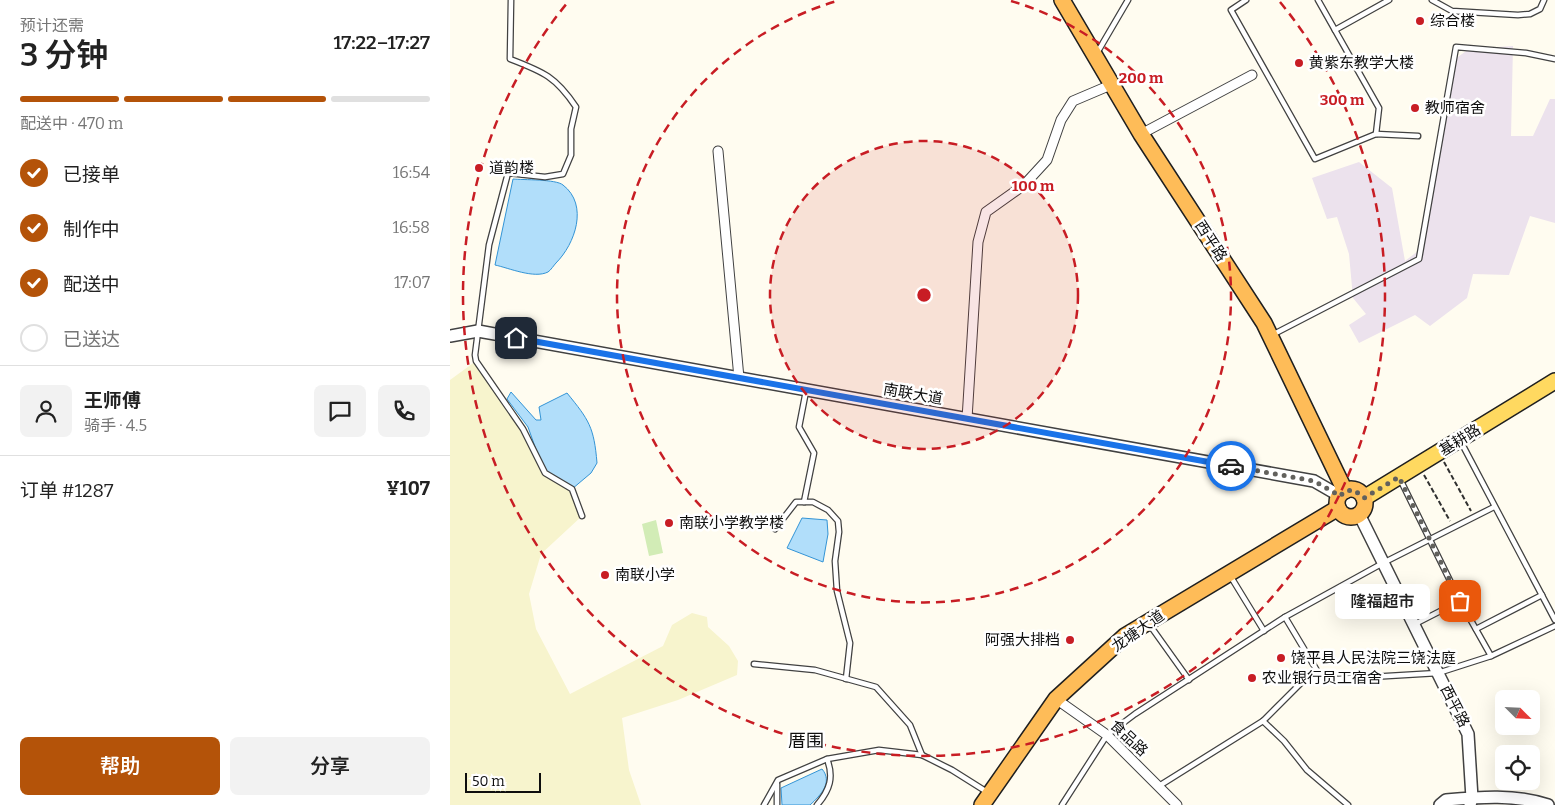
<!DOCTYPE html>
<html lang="zh">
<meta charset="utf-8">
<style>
body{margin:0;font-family:Bitter,"Noto Sans SC",serif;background:#f2f2f2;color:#222;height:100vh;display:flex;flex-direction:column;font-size:19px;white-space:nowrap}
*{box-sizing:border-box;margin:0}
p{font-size:16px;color:#767676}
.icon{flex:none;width:28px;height:28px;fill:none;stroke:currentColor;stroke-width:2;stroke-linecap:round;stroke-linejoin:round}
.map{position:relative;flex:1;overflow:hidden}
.sheet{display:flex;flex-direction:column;background:#fff;width:450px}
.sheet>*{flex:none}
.needle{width:32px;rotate:114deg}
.buttons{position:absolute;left:1045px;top:690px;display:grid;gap:10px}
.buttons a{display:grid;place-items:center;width:45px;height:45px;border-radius:8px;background:#fff;box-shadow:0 5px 20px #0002;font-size:25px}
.scale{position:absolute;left:15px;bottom:12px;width:76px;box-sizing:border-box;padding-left:5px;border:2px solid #0e0e0e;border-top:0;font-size:14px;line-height:18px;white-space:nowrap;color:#0e0e0e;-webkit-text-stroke:4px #fff;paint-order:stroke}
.pin{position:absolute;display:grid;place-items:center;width:42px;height:42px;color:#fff;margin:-21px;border-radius:10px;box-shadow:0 2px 8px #0006}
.courier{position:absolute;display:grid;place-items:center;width:50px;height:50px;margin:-25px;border:4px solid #1a73e8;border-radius:50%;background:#fff;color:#222;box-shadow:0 1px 6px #0007}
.bubble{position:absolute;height:35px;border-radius:8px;background:#fff;box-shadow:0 5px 20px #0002;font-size:16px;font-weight:600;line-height:35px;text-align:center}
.head em{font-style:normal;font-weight:600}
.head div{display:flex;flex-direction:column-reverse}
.head{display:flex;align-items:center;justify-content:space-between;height:85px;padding:0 20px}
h1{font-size:32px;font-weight:600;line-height:38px}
.bar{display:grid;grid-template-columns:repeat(4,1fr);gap:8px 5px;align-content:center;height:60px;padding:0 20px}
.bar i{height:6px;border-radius:4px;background:#e0e0e0}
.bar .selected{background:#b45309}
.bar p{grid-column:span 4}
.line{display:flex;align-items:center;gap:12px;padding:0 20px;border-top:1px solid #e0e0e0}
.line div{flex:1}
.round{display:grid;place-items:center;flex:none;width:52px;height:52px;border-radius:8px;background:#f2f2f2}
ol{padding:0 20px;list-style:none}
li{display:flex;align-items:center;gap:15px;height:55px}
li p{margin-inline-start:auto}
li .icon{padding:5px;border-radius:50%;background:#b45309;color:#fff;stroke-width:4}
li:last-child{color:#767676}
li i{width:28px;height:28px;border:2px solid #e0e0e0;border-radius:50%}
.cta{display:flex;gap:10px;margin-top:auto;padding:10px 20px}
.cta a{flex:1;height:58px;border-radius:8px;background:#b45309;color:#fff;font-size:20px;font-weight:600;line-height:58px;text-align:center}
.cta a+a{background:#f2f2f2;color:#222}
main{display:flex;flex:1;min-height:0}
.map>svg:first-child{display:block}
</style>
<main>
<section class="sheet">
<div class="head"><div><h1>3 分钟</h1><p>预计还需</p></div><em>17:22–17:27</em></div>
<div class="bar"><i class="selected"></i><i class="selected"></i><i class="selected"></i><i></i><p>配送中 · 470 m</p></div>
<ol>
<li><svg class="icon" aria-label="check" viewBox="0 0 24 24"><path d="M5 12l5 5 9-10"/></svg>已接单<p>16:54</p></li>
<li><svg class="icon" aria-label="check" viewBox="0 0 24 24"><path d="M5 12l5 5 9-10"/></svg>制作中<p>16:58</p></li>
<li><svg class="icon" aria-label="check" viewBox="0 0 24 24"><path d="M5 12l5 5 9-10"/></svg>配送中<p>17:07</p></li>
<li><i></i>已送达</li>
</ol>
<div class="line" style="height:90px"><a class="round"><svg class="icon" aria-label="person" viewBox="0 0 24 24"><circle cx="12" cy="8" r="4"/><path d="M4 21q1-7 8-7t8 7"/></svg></a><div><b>王师傅</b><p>骑手 · 4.5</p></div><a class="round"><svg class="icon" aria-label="chat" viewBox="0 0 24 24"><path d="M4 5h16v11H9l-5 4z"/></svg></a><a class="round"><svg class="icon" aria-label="phone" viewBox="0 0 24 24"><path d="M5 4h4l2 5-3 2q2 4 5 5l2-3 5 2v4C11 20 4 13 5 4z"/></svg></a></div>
<div class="line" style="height:65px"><div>订单 #1287</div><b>¥107</b></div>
<div class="cta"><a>帮助</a><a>分享</a></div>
</section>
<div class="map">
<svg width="1105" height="805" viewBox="0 0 1105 805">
<rect width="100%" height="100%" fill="#fffcf0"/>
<!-- industrial -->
<path fill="#ece2ed" d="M1063,46L1061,136H1083L1100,99H1105V223L1080,216L1059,275L1023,274L1017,298L980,326L965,315L909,343L899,325L916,314L903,298L899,254L887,217L877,219L862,178L909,162L942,188L955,261L972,248L1005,59L1019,49Z"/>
<!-- farmland -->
<path fill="#f7f4cd" d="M26,361L75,434L95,473L122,489L132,516L91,554L79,594L86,629L120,694L213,646L222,625L242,613L257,617L258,627L279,646L288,661L287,675L228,700L172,718L179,770L191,805H0V380Z"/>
<!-- green -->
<path fill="#d2ecb6" d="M206,520L213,553L199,556L192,524Z"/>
<!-- water -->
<g fill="#b1defa" stroke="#3394d6">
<path d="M63,179C73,180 106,179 113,185C139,205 125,244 106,263C104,265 101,270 98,272C84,279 59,268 45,265Z"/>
<path d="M61,392L86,420H91L89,407L117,393C139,420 144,427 147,463L141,473L122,489L94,472L78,427L57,399Z"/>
<path d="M352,518L377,520L378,534L373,562L337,548Z"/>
<path d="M372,769C383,782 371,795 360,805H332L331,788Z"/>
</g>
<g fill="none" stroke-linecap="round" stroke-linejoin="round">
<!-- service casing -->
<g stroke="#414141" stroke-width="7">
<g id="service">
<path d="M61,0L60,59C94,72 106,77 126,107L121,129V155L113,174L95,177L58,173L39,245L25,355L26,361L73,429L95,473L122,489L132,516"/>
<path d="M796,0L781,10L865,159L926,134L968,136"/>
<path d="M868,0L929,108L926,134"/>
<path d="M982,0L1002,11L1068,15L1080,14L1090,9L1094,0"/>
<path d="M885,30L939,0"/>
<path d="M647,53L678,0"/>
<path d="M822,335L969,259L1006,47L1076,53L1105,59"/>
<path d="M1011,442L1105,620"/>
<path d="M950,479L1010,601L1041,656"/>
<path d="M354,502L364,453L349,427L356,391"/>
<path d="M325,529L346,502H363L378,510L388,521L389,532L385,561L387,591L400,643L396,679"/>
<path d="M781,577L814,631"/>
<path d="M835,617L872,679"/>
<path d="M699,624L739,680"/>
<path d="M965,624L1010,601"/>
<path d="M1026,629L1092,595"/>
<path d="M304,664L365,670L426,687L460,725L472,755"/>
<path d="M813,721L834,741L857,770L898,805"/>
<path d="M709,786L813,721L853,681L988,673L1041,656L1105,626"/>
<path d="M314,805L328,780L377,759L429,750L472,755L502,770L537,792"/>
<path d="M327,805V784"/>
<path d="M367,805C380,790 384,777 377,759"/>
<path d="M612,805L657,735L685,714L835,617L933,563L1044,507"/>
</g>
</g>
<!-- minor casing -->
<g stroke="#414141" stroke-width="11">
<g id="minor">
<path d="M691,134L802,75"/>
<path d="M268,151L289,378"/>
<path d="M517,419L528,242L536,212L574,185L597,160L611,120L623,101L663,84"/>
<path d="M606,699L657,735L727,805"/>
</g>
</g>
<!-- tertiary casing -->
<g stroke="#414141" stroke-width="14">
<g id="tertiary">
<path d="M0,336L28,331L864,481L890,496"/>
<path d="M909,514L1018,734L1022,798L1020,805"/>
<path d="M990,805L996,800C1030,797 1065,794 1098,805"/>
</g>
</g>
<!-- primary casing -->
<g stroke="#1f1f1f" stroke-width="18">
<path id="primary" d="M914,498L1105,381"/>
</g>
<!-- trunk casing -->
<g stroke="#1f1f1f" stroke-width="18">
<g id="trunk">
<path d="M612,0L691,134L814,323L895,491"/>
<circle cx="901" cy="503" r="14"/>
<path d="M532,805L606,699L675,636L888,508"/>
</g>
</g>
<!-- path -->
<g stroke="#303030" stroke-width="2" stroke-dasharray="5 2.5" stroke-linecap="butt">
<path d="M994,462L1021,511"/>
<path d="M974,475L1000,521"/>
</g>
<!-- service -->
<use href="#service" stroke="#fff" stroke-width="4.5"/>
<!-- minor -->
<use href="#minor" stroke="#fff" stroke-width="9"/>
<!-- tertiary -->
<use href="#tertiary" stroke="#fff" stroke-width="11"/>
<!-- primary -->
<use href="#primary" stroke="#ffd960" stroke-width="15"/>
<!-- trunk -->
<use href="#trunk" stroke="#febc58" stroke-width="15"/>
</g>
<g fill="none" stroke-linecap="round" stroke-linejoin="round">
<!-- done -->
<path stroke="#62615d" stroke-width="5" stroke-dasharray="0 9" d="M781,466L864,481L890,496L895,491L904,490L914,498L949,477L1010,601"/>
<!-- route -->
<path stroke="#1a73e8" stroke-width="6" d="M66,338L781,466"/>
</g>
<!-- distance rings -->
<circle cx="474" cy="295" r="154" fill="#c81d24" fill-opacity=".12"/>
<g fill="none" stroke="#c81d24" stroke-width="2.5" stroke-dasharray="9 6">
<circle cx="474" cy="295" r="154"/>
<path d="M561 1A307 307 0 1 1 387 1"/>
<path d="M830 2A461 461 0 1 1 118 2"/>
</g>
<!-- markers -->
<g fill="#c81d24" stroke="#fff" stroke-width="2">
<circle cx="970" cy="21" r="5"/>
<circle cx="849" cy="63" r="5"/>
<circle cx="965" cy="108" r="5"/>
<circle cx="29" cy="168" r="5"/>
<circle cx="219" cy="523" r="5"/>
<circle cx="155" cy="575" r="5"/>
<circle cx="620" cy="640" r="5"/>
<circle cx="831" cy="658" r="5"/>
<circle cx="802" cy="678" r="5"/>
</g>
<g text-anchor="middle" stroke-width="5" stroke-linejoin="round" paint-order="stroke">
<!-- poi labels -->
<g font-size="15" fill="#0e0e0e" stroke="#fff" text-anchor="start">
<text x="980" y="26">综合楼</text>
<text x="859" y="68">黄紫东教学大楼</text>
<text x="975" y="113">教师宿舍</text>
<text x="39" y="173">道韵楼</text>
<text x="229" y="528">南联小学教学楼</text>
<text x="165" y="580">南联小学</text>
<text x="610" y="645" text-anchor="end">阿强大排档</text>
<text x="841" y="663">饶平县人民法院三饶法庭</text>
<text x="812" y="683">农业银行员工宿舍</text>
</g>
<!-- street labels -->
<g font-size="15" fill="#0e0e0e" stroke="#fff">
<text transform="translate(761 241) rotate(57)" y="5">西平路</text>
<text transform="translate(463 394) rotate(10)" y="5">南联大道</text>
<text transform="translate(1010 440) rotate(-32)" y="5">基耕路</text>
<text transform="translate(688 631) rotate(-35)" y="5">龙塘大道</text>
<text transform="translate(1005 706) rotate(63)" y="5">西平路</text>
<text transform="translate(679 738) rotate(43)" y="5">食品路</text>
</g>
<!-- quarter labels -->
<g font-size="18" fill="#0e0e0e" stroke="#fff">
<text x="356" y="747">厝围</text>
</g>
</g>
<circle cx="474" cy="295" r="8" fill="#c81d24" stroke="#fff" stroke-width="2.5"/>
<g font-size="15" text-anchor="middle" font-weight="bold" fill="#c81d24" stroke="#fff" stroke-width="5" stroke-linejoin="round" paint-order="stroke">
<text x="691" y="83">200 m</text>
<text x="892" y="105">300 m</text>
<text x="583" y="191">100 m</text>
</g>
</svg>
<div class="buttons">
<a><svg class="needle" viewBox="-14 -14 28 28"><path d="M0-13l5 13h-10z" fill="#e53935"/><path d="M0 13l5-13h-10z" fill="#767676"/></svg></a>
<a><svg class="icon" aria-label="locate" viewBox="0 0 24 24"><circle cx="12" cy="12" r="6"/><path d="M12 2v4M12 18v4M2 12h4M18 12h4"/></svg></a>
</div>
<div class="scale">50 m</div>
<div class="pin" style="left:1010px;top:601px;background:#ea580c"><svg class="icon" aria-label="bag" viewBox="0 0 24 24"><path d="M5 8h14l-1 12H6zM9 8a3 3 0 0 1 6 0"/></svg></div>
<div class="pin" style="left:66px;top:338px;background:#1f2937"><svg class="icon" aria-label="home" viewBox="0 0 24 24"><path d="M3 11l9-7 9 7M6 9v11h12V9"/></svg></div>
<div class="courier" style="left:781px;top:466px"><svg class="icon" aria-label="car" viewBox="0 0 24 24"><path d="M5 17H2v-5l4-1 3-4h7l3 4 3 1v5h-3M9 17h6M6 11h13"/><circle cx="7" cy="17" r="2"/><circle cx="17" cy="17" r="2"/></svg></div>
<div class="bubble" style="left:885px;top:584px;width:95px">隆福超市</div>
</div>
</main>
